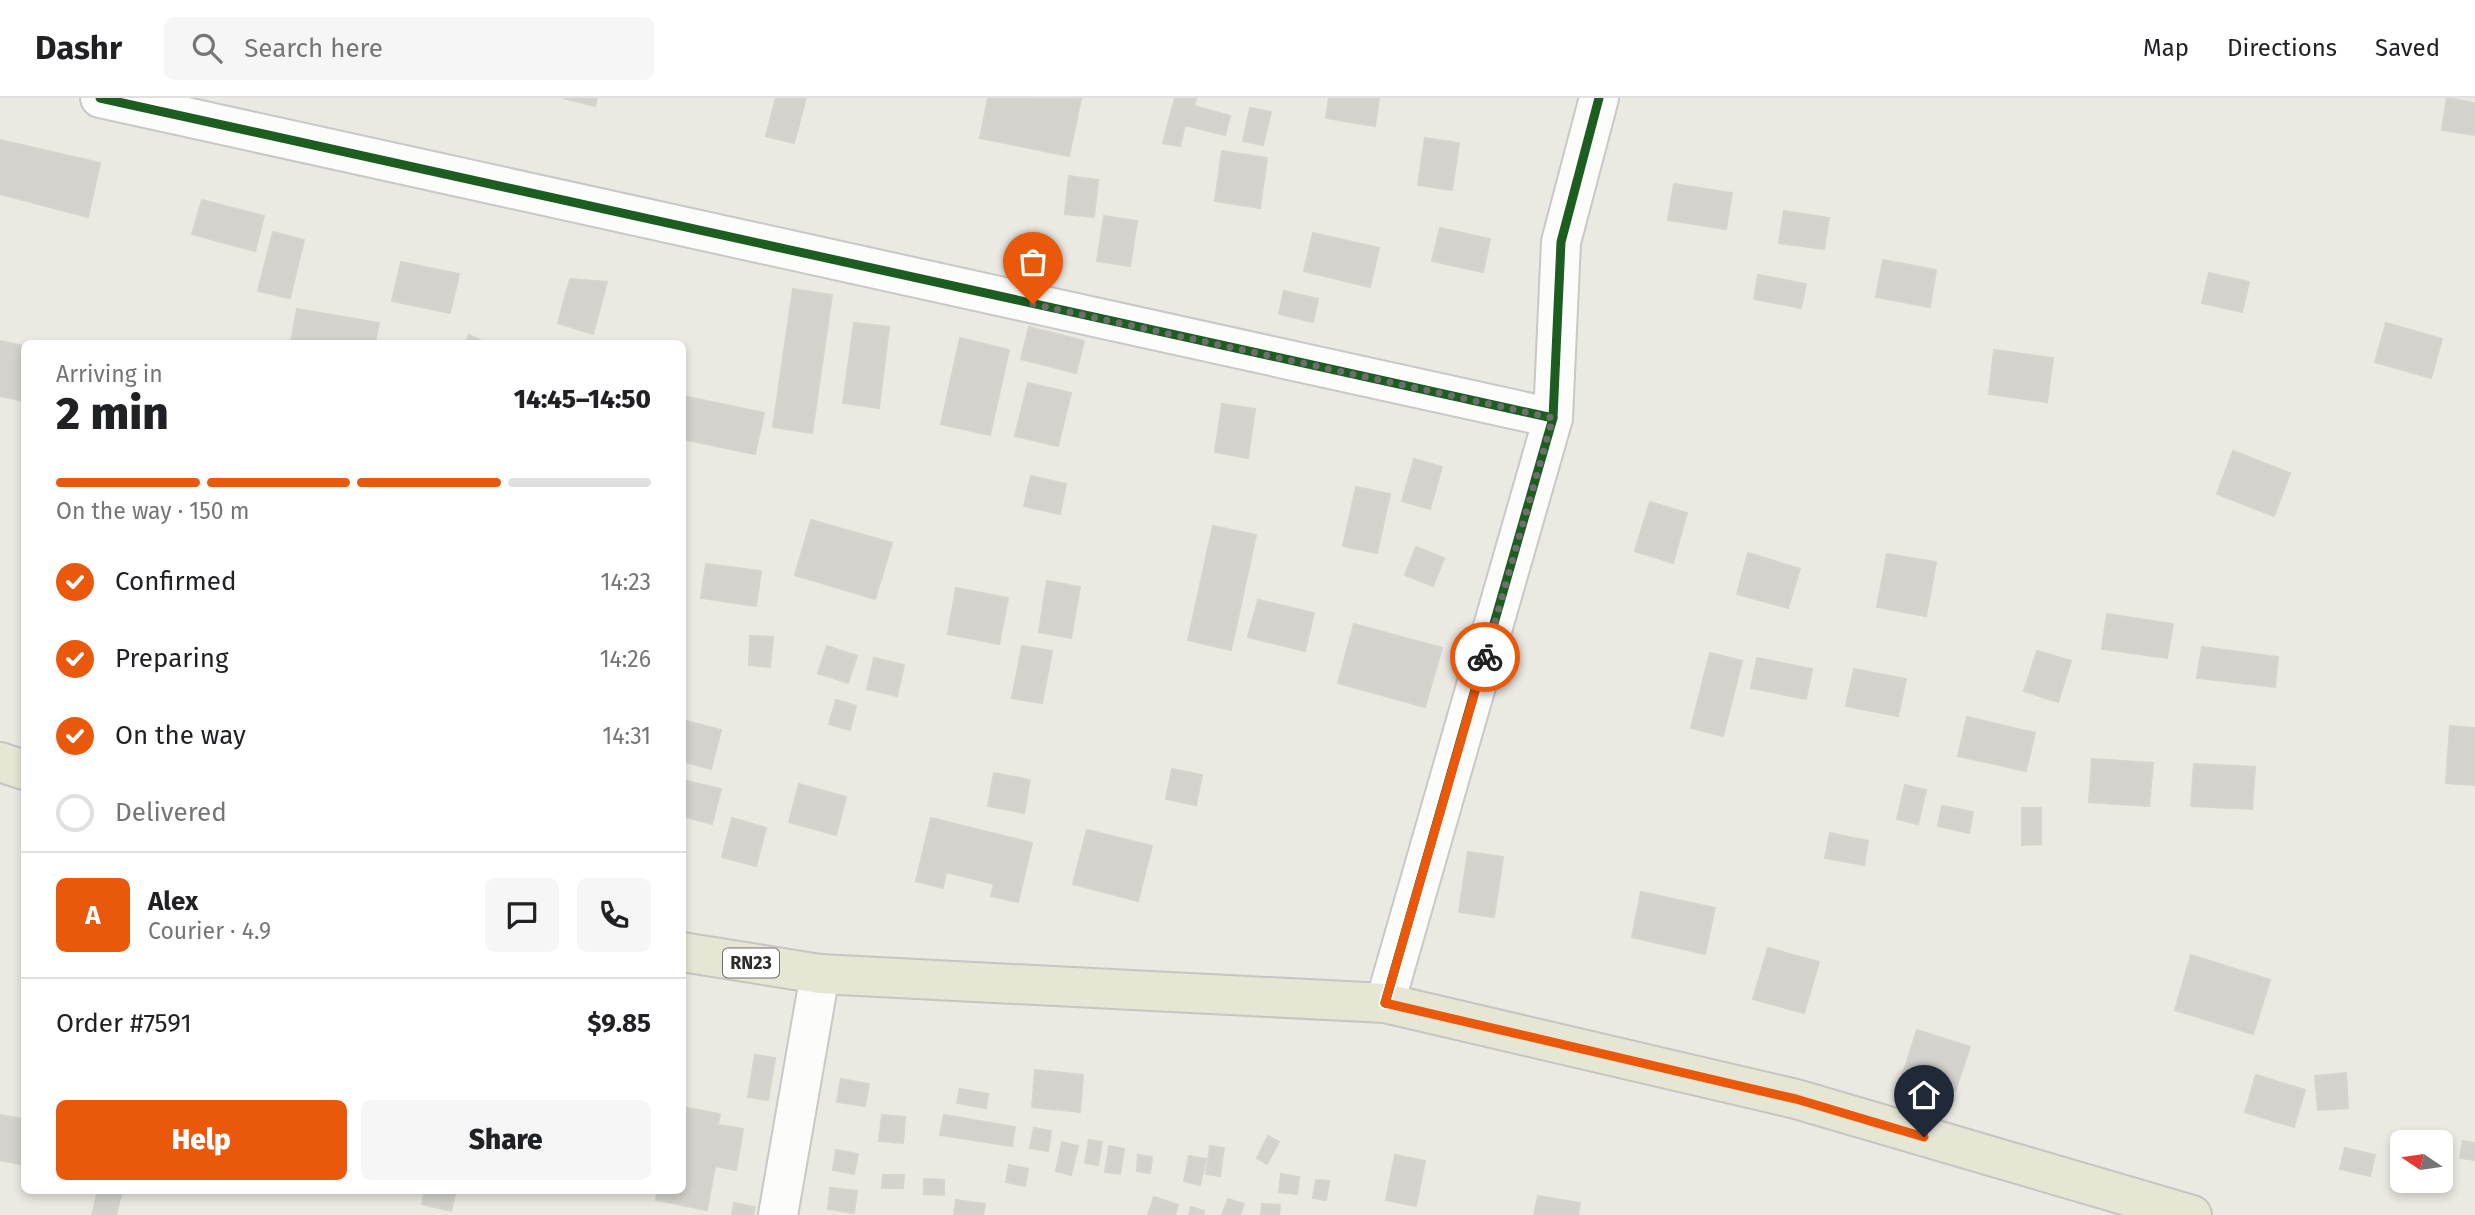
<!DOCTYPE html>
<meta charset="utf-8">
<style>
body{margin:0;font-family:"Fira Sans",sans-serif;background:#f6f6f6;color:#202124;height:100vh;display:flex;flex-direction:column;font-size:26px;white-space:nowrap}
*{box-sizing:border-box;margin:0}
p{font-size:23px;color:#757577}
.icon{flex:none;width:38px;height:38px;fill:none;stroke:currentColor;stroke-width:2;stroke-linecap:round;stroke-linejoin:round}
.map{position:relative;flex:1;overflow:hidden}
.details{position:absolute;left:21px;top:242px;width:665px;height:854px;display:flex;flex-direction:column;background:#fff;border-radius:10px;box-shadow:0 4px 10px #0003}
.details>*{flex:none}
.needle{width:46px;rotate:283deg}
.controls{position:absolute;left:2390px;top:1032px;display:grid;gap:14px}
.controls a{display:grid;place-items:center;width:63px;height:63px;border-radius:10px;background:#fff;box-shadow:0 4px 10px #0003;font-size:35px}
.pin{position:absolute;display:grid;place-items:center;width:60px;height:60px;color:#fff;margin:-72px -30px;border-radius:50% 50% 50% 0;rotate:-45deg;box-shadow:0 0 7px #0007}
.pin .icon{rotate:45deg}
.courier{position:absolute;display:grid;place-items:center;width:70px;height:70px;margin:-35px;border:5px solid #ea580c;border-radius:50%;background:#fff;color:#222;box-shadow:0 2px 9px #0007}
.headline em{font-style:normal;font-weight:800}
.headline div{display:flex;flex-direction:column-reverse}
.headline{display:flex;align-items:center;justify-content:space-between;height:119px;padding:0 35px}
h1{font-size:46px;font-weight:800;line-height:52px}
.bar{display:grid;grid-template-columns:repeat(4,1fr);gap:10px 7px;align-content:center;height:84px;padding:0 35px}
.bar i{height:9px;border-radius:5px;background:#e0e0e0}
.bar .active{background:#ea580c}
.bar p{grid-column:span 4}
.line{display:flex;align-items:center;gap:18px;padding:0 35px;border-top:2px solid #e0e0e0}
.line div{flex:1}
.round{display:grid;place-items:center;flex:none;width:74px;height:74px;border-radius:10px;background:#f6f6f6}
ol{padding:0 35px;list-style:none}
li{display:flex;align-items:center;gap:21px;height:77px}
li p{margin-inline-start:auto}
li .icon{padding:7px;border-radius:50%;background:#ea580c;color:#fff;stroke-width:4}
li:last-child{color:#757577}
li i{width:38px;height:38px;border:4px solid #e0e0e0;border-radius:50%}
.primary-button{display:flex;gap:14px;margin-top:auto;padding:14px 35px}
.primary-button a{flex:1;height:80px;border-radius:10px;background:#ea580c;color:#fff;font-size:28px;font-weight:800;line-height:80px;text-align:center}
.primary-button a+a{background:#f6f6f6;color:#202124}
header{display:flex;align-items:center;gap:42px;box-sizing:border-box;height:98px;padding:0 35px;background:#fff;border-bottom:2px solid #e0e0e0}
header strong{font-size:33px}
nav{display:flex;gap:38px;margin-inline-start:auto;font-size:24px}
.search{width:490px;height:63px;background:#f6f6f6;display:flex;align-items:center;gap:18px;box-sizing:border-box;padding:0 24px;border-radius:10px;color:#757577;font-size:26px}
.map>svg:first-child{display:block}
</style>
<header>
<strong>Dashr</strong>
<div class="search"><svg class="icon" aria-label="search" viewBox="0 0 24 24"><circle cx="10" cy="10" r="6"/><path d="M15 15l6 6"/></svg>Search here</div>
<nav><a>Map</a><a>Directions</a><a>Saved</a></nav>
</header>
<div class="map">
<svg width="2475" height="1117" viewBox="0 0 2475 1117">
<rect width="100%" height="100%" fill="#eae9e2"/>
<!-- building -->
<g fill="#d3d2cd" stroke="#d5d4ce" stroke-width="2">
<path d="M563,0H597L595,8Z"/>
<path d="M776,0H806L794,45L766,38Z"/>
<path d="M988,0L1081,1L1069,58L980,40Z"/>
<path d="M1175,0H1196L1194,8L1230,18L1225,37L1185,27L1180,48L1163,45Z"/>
<path d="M1329,0H1379L1375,28L1326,20Z"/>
<path d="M2447,0L2475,5V37L2442,32Z"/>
<path d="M1250,10L1271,14L1263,47L1243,43Z"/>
<path d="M1425,40L1459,45L1452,92L1418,87Z"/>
<path d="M0,42L100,65L88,119L0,96Z"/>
<path d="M1222,53L1267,60L1260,110L1215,103Z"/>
<path d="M1069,78L1098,82L1094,119L1065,116Z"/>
<path d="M1674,86L1732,95L1726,131L1668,122Z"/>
<path d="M202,102L264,118L255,153L192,136Z"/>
<path d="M1784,113L1829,120L1824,151L1779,145Z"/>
<path d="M1104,118L1137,123L1130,168L1097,163Z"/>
<path d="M1440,130L1490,141L1483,174L1432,163Z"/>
<path d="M273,134L304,142L290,200L258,193Z"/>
<path d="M1313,135L1379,150L1370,189L1304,173Z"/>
<path d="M1883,162L1936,172L1930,209L1876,199Z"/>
<path d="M401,164L459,176L450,215L392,203Z"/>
<path d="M2209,175L2249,184L2242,214L2202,205Z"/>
<path d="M1758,177L1806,186L1801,210L1754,201Z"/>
<path d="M570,181L607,184L593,236L558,225Z"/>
<path d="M793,191L832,197L812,335L773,329Z"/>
<path d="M1284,193L1318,201L1313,224L1279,216Z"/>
<path d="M297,211L379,225L375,245H291Z"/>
<path d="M854,225L889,229L879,310L843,305Z"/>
<path d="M2386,225L2442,241L2431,280L2375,264Z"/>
<path d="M1029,229L1084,243L1076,275L1021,261Z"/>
<path d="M469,237L486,245H466Z"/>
<path d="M960,240L1009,252L990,337L941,326Z"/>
<path d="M0,243L24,248V303L0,298Z"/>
<path d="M1994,252L2053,260L2047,304L1989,296Z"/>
<path d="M1028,285L1071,295L1058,348L1015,338Z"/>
<path d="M683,298L764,315L755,356L682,341Z"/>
<path d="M1222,306L1255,311L1248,360L1215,354Z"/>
<path d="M2233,353L2290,375L2274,418L2217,396Z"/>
<path d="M1414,361L1442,369L1430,411L1402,403Z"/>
<path d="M1031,378L1066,386L1060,416L1024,408Z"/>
<path d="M1356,389L1390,396L1377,455L1343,448Z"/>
<path d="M1650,404L1687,415L1673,465L1635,453Z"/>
<path d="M811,422L892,445L875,501L795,477Z"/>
<path d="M1213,428L1256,437L1231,552L1188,542Z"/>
<path d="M1416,449L1444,460L1433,488L1405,477Z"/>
<path d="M1748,455L1800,471L1788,510L1737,496Z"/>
<path d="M1887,456L1936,464L1926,518L1877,509Z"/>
<path d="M706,466L761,473L756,508L701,500Z"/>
<path d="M1047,483L1080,489L1071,540L1039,534Z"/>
<path d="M956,490L1008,500L999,546L948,536Z"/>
<path d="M1258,502L1314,515L1305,553L1248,539Z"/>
<path d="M2107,516L2173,526L2167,560L2102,551Z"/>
<path d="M1354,526L1442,550L1425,609L1338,585Z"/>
<path d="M750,538L773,539L770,569L749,567Z"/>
<path d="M827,548L857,558L848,585L818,575Z"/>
<path d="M1022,548L1052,553L1042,605L1012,600Z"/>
<path d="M2202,549L2278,559L2275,589L2197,580Z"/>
<path d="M2037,553L2071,563L2058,604L2024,593Z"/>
<path d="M1710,555L1742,563L1723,638L1691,630Z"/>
<path d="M874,560L904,567L897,598L867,591Z"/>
<path d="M1757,560L1812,571L1806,601L1751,590Z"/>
<path d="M1854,571L1906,581L1898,618L1846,608Z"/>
<path d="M836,602L856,608L850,632L829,626Z"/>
<path d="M1967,619L2035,635L2026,673L1958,658Z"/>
<path d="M682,622L721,632L711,671L682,663Z"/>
<path d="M2450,628L2475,630V687L2446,685Z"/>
<path d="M2092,661L2153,665L2149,708L2089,704Z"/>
<path d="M2194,666L2255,669L2252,711L2191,708Z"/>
<path d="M1172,671L1202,677L1196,707L1166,701Z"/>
<path d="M994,675L1030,682L1024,715L988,708Z"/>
<path d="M682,682L721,691L712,726L682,718Z"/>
<path d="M799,686L846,699L836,737L789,724Z"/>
<path d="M1905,687L1926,692L1918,726L1897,721Z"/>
<path d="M1942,708L1973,714L1969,735L1938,728Z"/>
<path d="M2022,710H2041V746L2022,747Z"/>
<path d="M732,720L766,730L756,768L722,759Z"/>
<path d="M931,720L1032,745L1018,804L991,798L994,786L946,774L943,790L916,783Z"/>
<path d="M1087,732L1152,748L1138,803L1073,786Z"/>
<path d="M1830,735L1868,743L1864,767L1825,760Z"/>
<path d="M1468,754L1503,759L1494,819L1459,814Z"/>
<path d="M1641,794L1715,810L1705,856L1632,839Z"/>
<path d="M1768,850L1819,864L1804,915L1753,901Z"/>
<path d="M2191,857L2270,882L2253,936L2175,912Z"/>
<path d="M1917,932L1970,949L1955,993L1903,976Z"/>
<path d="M755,957L775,960L768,1002L748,999Z"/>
<path d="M1035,972L1083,977L1080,1014L1032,1009Z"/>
<path d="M2346,975L2348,1010L2318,1012L2315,978Z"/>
<path d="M2256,977L2305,992L2294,1029L2245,1014Z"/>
<path d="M841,981L869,986L865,1008L837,1004Z"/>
<path d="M960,991L988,996L986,1010L957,1005Z"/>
<path d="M682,1009L720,1016L718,1027L743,1031L736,1072L715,1068L707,1112L656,1102L658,1092H682Z"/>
<path d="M0,1017L24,1021V1067L0,1062Z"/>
<path d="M882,1017L905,1019L903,1045L879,1043Z"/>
<path d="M944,1017L1015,1029L1012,1048L940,1037Z"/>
<path d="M1034,1030L1051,1033L1048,1053L1030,1050Z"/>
<path d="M1268,1038L1279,1044L1267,1066L1257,1060Z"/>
<path d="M1089,1042L1102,1044L1098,1067L1085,1065Z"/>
<path d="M2463,1043L2475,1045V1062L2460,1060Z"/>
<path d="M1062,1044L1078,1048L1071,1077L1056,1073Z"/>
<path d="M1109,1048L1124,1051L1120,1076L1105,1074Z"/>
<path d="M1210,1048L1224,1050L1220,1078L1206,1076Z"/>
<path d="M2345,1050L2375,1057L2370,1078L2340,1071Z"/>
<path d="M836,1052L858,1056L854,1076L833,1072Z"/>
<path d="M1138,1057L1152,1059L1150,1075L1137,1073Z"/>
<path d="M1395,1057L1425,1063L1416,1108L1386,1102Z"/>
<path d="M1189,1058L1206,1061L1200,1087L1184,1083Z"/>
<path d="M1009,1067L1028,1071L1025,1088L1006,1084Z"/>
<path d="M1281,1076L1299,1079L1297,1096L1279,1094Z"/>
<path d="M883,1077H904L903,1090H882Z"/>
<path d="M924,1081L944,1082V1097L924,1096Z"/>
<path d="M1316,1082L1329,1083L1326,1102L1313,1100Z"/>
<path d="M830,1090L857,1093L854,1115L828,1111Z"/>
<path d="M98,1092H122L116,1117H92Z"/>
<path d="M425,1092H456L451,1113L422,1106Z"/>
<path d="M1538,1098L1580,1105L1578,1117H1534Z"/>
<path d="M1154,1099L1178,1107L1175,1117H1148Z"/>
<path d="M1228,1101L1244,1106L1240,1117H1222Z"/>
<path d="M956,1102L985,1106L983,1117H954Z"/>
<path d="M734,1105L755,1109L753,1117H732Z"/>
<path d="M1262,1106L1280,1107L1279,1117H1261Z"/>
<path d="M1191,1109L1204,1113L1203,1117H1189Z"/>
</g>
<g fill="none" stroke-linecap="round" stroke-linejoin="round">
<!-- street casing -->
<g stroke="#c7c8c7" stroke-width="42">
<g id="street">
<path d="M100,0L1553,320"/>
<path d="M1385,905L1553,320L1561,144L1599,0"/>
<path d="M778,1117L820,876"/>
</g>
</g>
<!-- primary casing -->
<g stroke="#c6c5c2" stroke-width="42">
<g id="primary">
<path d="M0,664L24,672"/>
<path d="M682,854L820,876L1385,905L1796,1001L2192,1117"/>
</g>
</g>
<!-- street -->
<use href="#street" stroke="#fcfcfb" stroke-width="38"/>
<!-- primary -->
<use href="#primary" stroke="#e7e6d5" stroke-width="38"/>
<!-- cycleway casing -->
<g stroke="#fff" stroke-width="13">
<g id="cycleway">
<path d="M100,0L1553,320"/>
<path d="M1385,905L1553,320L1561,144L1599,0"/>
</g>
</g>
<!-- cycleway -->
<use href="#cycleway" stroke="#1b5e20" stroke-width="9"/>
</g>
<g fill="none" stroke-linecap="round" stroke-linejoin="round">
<!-- done -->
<path stroke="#6e6e6c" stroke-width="7" stroke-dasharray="0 12.6" d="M1033,206L1553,320L1485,559"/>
<!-- route -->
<path stroke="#ea580c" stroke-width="9" d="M1485,559L1385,905L1796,1001L1924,1039"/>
</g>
<g text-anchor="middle" stroke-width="7" stroke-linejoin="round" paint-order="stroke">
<!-- shield labels -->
<rect fill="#fff" stroke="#6b6b6b" stroke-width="2" x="723" y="850.5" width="56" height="29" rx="5"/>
<g font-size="18" font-weight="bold" fill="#2c2c2c">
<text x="751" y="871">RN23</text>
</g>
</g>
</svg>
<div class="controls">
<a><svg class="needle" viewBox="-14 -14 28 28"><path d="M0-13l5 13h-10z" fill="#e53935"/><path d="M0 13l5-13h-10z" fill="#757577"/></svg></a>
</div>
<div class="pin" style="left:1033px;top:206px;background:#ea580c"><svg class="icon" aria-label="bag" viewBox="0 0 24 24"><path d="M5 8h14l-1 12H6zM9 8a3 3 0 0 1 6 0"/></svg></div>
<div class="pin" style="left:1924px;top:1039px;background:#1f2937"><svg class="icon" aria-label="home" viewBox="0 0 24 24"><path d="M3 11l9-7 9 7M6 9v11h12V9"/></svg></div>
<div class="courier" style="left:1485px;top:559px"><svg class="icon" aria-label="bike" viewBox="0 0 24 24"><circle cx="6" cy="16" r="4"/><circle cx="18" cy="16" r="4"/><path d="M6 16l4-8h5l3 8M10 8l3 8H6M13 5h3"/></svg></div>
<section class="details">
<div class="headline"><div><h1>2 min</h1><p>Arriving in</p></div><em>14:45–14:50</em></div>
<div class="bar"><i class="active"></i><i class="active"></i><i class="active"></i><i></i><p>On the way · 150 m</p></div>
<ol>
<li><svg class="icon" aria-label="check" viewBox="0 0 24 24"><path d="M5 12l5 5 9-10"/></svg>Confirmed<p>14:23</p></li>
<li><svg class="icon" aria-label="check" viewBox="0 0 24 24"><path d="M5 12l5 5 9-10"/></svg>Preparing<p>14:26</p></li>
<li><svg class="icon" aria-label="check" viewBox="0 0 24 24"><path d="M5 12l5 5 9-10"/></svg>On the way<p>14:31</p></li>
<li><i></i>Delivered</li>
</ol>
<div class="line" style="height:126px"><b class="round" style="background:#ea580c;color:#fff">A</b><div><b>Alex</b><p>Courier · 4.9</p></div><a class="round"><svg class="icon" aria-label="chat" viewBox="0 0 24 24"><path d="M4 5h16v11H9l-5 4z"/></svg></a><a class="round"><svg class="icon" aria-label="phone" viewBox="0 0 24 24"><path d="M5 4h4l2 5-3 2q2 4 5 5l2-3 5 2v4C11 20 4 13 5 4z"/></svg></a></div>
<div class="line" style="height:91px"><div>Order #7591</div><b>$9.85</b></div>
<div class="primary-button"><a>Help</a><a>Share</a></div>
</section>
</div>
